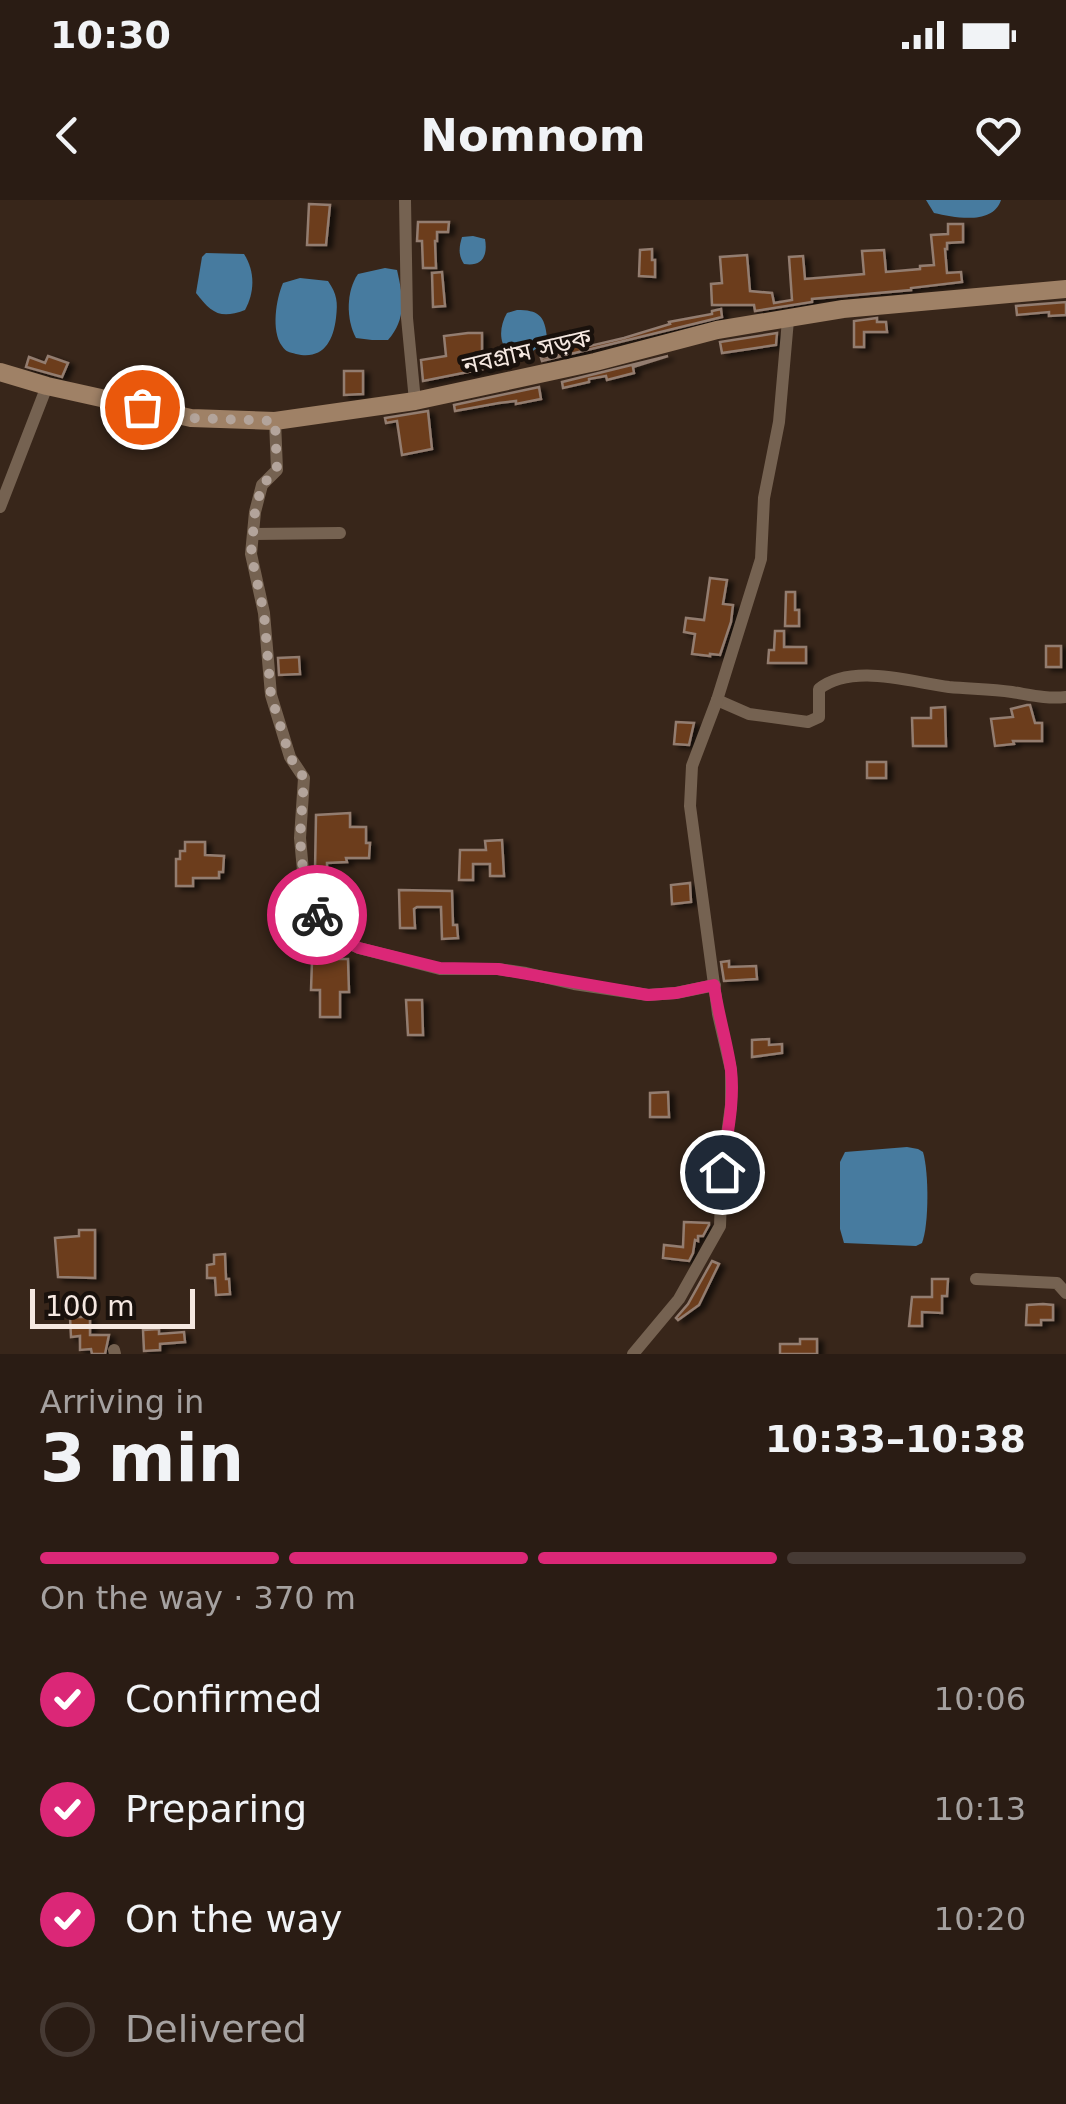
<!DOCTYPE html>
<meta charset="utf-8">
<style>
body{margin:0;font-family:"DejaVu Sans","Noto Sans Bengali",sans-serif;background:#32251d;color:#f1f3f6;height:100vh;display:flex;flex-direction:column;font-size:38px;white-space:nowrap}
*{box-sizing:border-box;margin:0}
p{font-size:32px;color:#a5a1a0}
.icon{flex:none;width:55px;height:55px;fill:none;stroke:currentColor;stroke-width:2;stroke-linecap:round;stroke-linejoin:round}
.map{position:relative;height:1154px;overflow:hidden}
.sheet{display:flex;flex-direction:column;background:#2a1c14;flex:1}
.sheet>*{flex:none}
.scale{position:absolute;left:30px;bottom:25px;width:165px;box-sizing:border-box;padding-left:10px;border:5px solid #f5e8e1;border-top:0;font-size:28px;line-height:35px;white-space:nowrap;color:#f5e8e1;-webkit-text-stroke:8px #19110c;paint-order:stroke}
.pin{position:absolute;display:grid;place-items:center;width:85px;height:85px;color:#fff;margin:-42px;border:5px solid #fff;border-radius:50%;box-shadow:0 2px 10px #0007}
.courier{position:absolute;display:grid;place-items:center;width:100px;height:100px;margin:-50px;border:8px solid #db2777;border-radius:50%;background:#fff;color:#222;box-shadow:0 2px 12px #0007}
.summary em{font-style:normal;font-weight:800}
.summary div{display:flex;flex-direction:column-reverse}
.summary{display:flex;align-items:center;justify-content:space-between;height:170px;padding:0 40px}
h1{font-size:65px;font-weight:800;line-height:75px}
.bar{display:grid;grid-template-columns:repeat(4,1fr);gap:15px 10px;align-content:center;height:120px;padding:0 40px}
.bar i{height:12px;border-radius:8px;background:#463a34}
.bar .on{background:#db2777}
.bar p{grid-column:span 4}
ol{padding:0 40px;list-style:none}
li{display:flex;align-items:center;gap:30px;height:110px}
li p{margin-inline-start:auto}
li .icon{padding:10px;border-radius:50%;background:#db2777;color:#fff;stroke-width:4}
li:last-child{color:#a5a1a0}
li i{width:55px;height:55px;border:5px solid #463a34;border-radius:50%}
.status{display:flex;justify-content:space-between;align-items:center;height:70px;padding:0 50px;background:#2a1c14;direction:ltr}
.status svg{height:28px;fill:currentColor}
header{display:flex;justify-content:space-between;align-items:center;height:130px;padding:0 40px;background:#2a1c14;font-size:45px;font-weight:800}
.map>svg:first-child{display:block}
</style>
<div class="status"><b>10:30</b><svg viewBox="0 0 49 12"><path d="M0 12V9h3v3zM5 12V6h3v6zM10 12V3h3v9zM15 12V0h3v12zM26 1h20v11H26zM47 4h2v5h-2z"/></svg></div>
<header><svg class="icon" aria-label="back" viewBox="0 0 24 24"><path d="M15 5l-7 7 7 7"/></svg>Nomnom<svg class="icon" aria-label="heart" viewBox="0 0 24 24"><path d="M12 20l-8-8c-3-5 5-10 8-4 3-6 11-1 8 4z"/></svg></header>
<div class="map">
<svg width="1066" height="1154" viewBox="0 0 1066 1154">
<defs>
<filter id="shadow"><feDropShadow dx="5.5" dy="3" stdDeviation="2.5" flood-color="#0009"/></filter>
</defs>
<rect width="100%" height="100%" fill="#38261a"/>
<!-- water -->
<g fill="#477b9f">
<path d="M926,0H1001C993,25 956,18 934,13Z"/>
<path d="M473,36L485,39C488,56 482,67 464,64C458,55 459,47 462,37Z"/>
<path d="M206,53L244,54C255,71 255,92 245,110C219,120 211,112 196,93L202,57Z"/>
<path d="M385,68L397,70C403,97 407,118 388,140H372L356,138C346,120 346,91 358,74Z"/>
<path d="M300,78L328,81C337,94 338,102 336,118C333,143 322,160 296,154C289,152 286,152 282,146C271,131 276,99 283,83Z"/>
<path d="M517,110C538,110 545,115 547,138L543,139C536,155 523,155 508,152C498,141 500,125 507,113Z"/>
<path d="M907,947L918,949L923,952C929,972 929,1025 922,1043L916,1046L844,1043L840,1029V962L845,952Z"/>
</g>
<!-- building -->
<g fill="#6c3e1e" stroke="#937d70" stroke-width="2.5" filter="url(#shadow)">
<path d="M309,4L330,5L326,45H307Z"/>
<path d="M418,22H449L448,32H437V41H435L436,68H423L422,41H417Z"/>
<path d="M948,24H963V42L947,43V49H945L947,73L961,72L962,82L911,88V90L812,99V102L755,111L754,105H712L711,84L722,83L720,57L747,55L750,91L772,93L774,103L792,100L789,57L803,56L805,79L864,74L862,51L884,50L886,72L920,69V66L934,65L931,35L948,34Z"/>
<path d="M652,49V60H655V77L639,76L640,50Z"/>
<path d="M442,72L445,106L433,107L432,73Z"/>
<path d="M1066,102V115L1049,116V112L1017,115L1016,106Z"/>
<path d="M721,109L722,117L542,161L541,158L558,155L557,149L590,143V146L624,138L670,124L669,122L712,114V111Z"/>
<path d="M877,118V122H886L887,132H864V147H854V121Z"/>
<path d="M468,133H482V158L496,155L498,166L423,181L421,160L446,156L444,136Z"/>
<path d="M777,133L776,145L722,153L720,142Z"/>
<path d="M48,156L68,163L62,177L26,167L29,157L45,163Z"/>
<path d="M668,156L633,167L634,173L607,180L606,176L589,179V182L563,188L562,182Z"/>
<path d="M344,171H363V194L344,195Z"/>
<path d="M539,187L541,199L516,204V201L499,203L455,211L454,205Z"/>
<path d="M428,211L432,249L402,255L397,221L386,223L385,218Z"/>
<path d="M710,378L727,380L723,404L733,405L731,422L720,455L710,454V456L692,454L695,434L684,432L686,418L704,420Z"/>
<path d="M786,392H795V410H799V426H785Z"/>
<path d="M775,431H784V447H806V463H768L769,450H774Z"/>
<rect x="1046" y="446" width="15" height="21"/>
<path d="M299,457L300,474L279,475L278,458Z"/>
<path d="M1027,505H1030L1035,523H1042V541H1013L1014,544L995,546L991,519L1013,517L1011,509Z"/>
<path d="M945,507L946,546H913L912,518H931V508Z"/>
<path d="M676,522L694,523L689,545L674,544Z"/>
<rect x="867" y="562" width="19" height="16"/>
<path d="M350,613V627H366V643H370L369,658H346L347,662L327,663V670H315L316,615Z"/>
<path d="M502,640L504,676H490V664H473V680H459L460,650H486L485,641Z"/>
<path d="M185,642H205V655L224,656L223,672H219V678H193V686H176V659H180V651H185Z"/>
<path d="M690,683L691,702L672,704L671,685Z"/>
<path d="M399,690L452,691L453,725H457L458,738L442,739L441,707H417L414,709L415,728H400Z"/>
<path d="M321,759H348L349,792H340V817H320V790H311L312,761H321Z"/>
<path d="M729,761V767L756,766L757,779L724,781L721,762Z"/>
<path d="M406,800H422L423,835H408Z"/>
<path d="M769,839V845L782,844V853L752,857V840Z"/>
<path d="M668,892L669,917H650V893Z"/>
<path d="M684,1022L709,1023V1025L703,1036H698V1041L695,1040L693,1053L689,1061L663,1058L664,1045L683,1047Z"/>
<path d="M79,1030H95V1078L58,1077L55,1038L79,1036Z"/>
<path d="M225,1054L226,1079H229L230,1094L216,1095L215,1078H207V1065L214,1064V1055Z"/>
<path d="M712,1061L719,1064L699,1105L678,1120L676,1118L688,1104Z"/>
<path d="M932,1079H948L947,1096H942V1113L922,1112V1126H909L912,1097H932Z"/>
<path d="M1043,1104L1053,1105V1120H1041V1125H1026L1027,1105Z"/>
<path d="M70,1117H90V1135H109L105,1154H92L91,1149L80,1150V1136L71,1137Z"/>
<path d="M159,1129V1134L184,1132L185,1142L160,1144V1150L144,1151L143,1130Z"/>
<path d="M800,1139H817V1154H780V1144H800Z"/>
</g>
<g fill="none" stroke-linecap="round" stroke-linejoin="round">
<!-- minor -->
<g stroke="#756251" stroke-width="12">
<path d="M405,0L407,118L415,201"/>
<path d="M275,221L277,270L262,285L255,312L251,354L264,413L271,495L290,557L304,578L300,638L304,682L314,702L318,720L327,733L359,748L440,769H498L526,773L574,784L648,795L676,793L715,785"/>
<path d="M0,307L47,186"/>
<path d="M253,334L340,333"/>
<path d="M717,500L749,514L808,522L819,517V489C852,463 910,482 949,487C970,489 991,489 1012,492C1031,495 1046,499 1066,497"/>
<path d="M976,1079L1057,1083L1066,1093"/>
<path d="M114,1150L115,1154"/>
<path d="M633,1154L679,1099L720,1026L722,972L731,905V870L718,814L690,606L692,566L717,500L761,359L764,298L779,222L788,120"/>
</g>
<!-- secondary -->
<path stroke="#9f8166" stroke-width="18" d="M0,172L47,186L191,218L275,221L415,201L595,162L717,130L843,109L1066,89"/>
</g>
<g fill="none" stroke-linecap="round" stroke-linejoin="round">
<!-- done -->
<path stroke="#b3a49b" stroke-width="10" stroke-dasharray="0 18" d="M142,207L191,218L275,221L277,270L262,285L255,312L251,354L264,413L271,496L290,557L304,578L300,638L304,682L314,702L317,715"/>
<!-- route -->
<path stroke="#db2777" stroke-width="12" d="M317,715L327,732L359,748L440,768L498,769L648,795L676,793L714,785C718,814 727,842 731,870C735,903 726,939 722,972"/>
</g>
<g text-anchor="middle" stroke-width="9" stroke-linejoin="round" paint-order="stroke">
<!-- street labels -->
<g font-size="25" fill="#f5e8e1" stroke="#19110c">
<text transform="translate(527 151) rotate(-13)" y="9">নবগ্রাম সড়ক</text>
</g>
</g>
</svg>
<div class="scale">100 m</div>
<div class="pin" style="left:142px;top:207px;background:#ea580c"><svg class="icon" aria-label="bag" viewBox="0 0 24 24"><path d="M5 8h14l-1 12H6zM9 8a3 3 0 0 1 6 0"/></svg></div>
<div class="pin" style="left:722px;top:972px;background:#1f2937"><svg class="icon" aria-label="home" viewBox="0 0 24 24"><path d="M3 11l9-7 9 7M6 9v11h12V9"/></svg></div>
<div class="courier" style="left:317px;top:715px"><svg class="icon" aria-label="bike" viewBox="0 0 24 24"><circle cx="6" cy="16" r="4"/><circle cx="18" cy="16" r="4"/><path d="M6 16l4-8h5l3 8M10 8l3 8H6M13 5h3"/></svg></div>
</div>
<section class="sheet">
<div class="summary"><div><h1>3 min</h1><p>Arriving in</p></div><em>10:33–10:38</em></div>
<div class="bar"><i class="on"></i><i class="on"></i><i class="on"></i><i></i><p>On the way · 370 m</p></div>
<ol>
<li><svg class="icon" aria-label="check" viewBox="0 0 24 24"><path d="M5 12l5 5 9-10"/></svg>Confirmed<p>10:06</p></li>
<li><svg class="icon" aria-label="check" viewBox="0 0 24 24"><path d="M5 12l5 5 9-10"/></svg>Preparing<p>10:13</p></li>
<li><svg class="icon" aria-label="check" viewBox="0 0 24 24"><path d="M5 12l5 5 9-10"/></svg>On the way<p>10:20</p></li>
<li><i></i>Delivered</li>
</ol>
</section>
